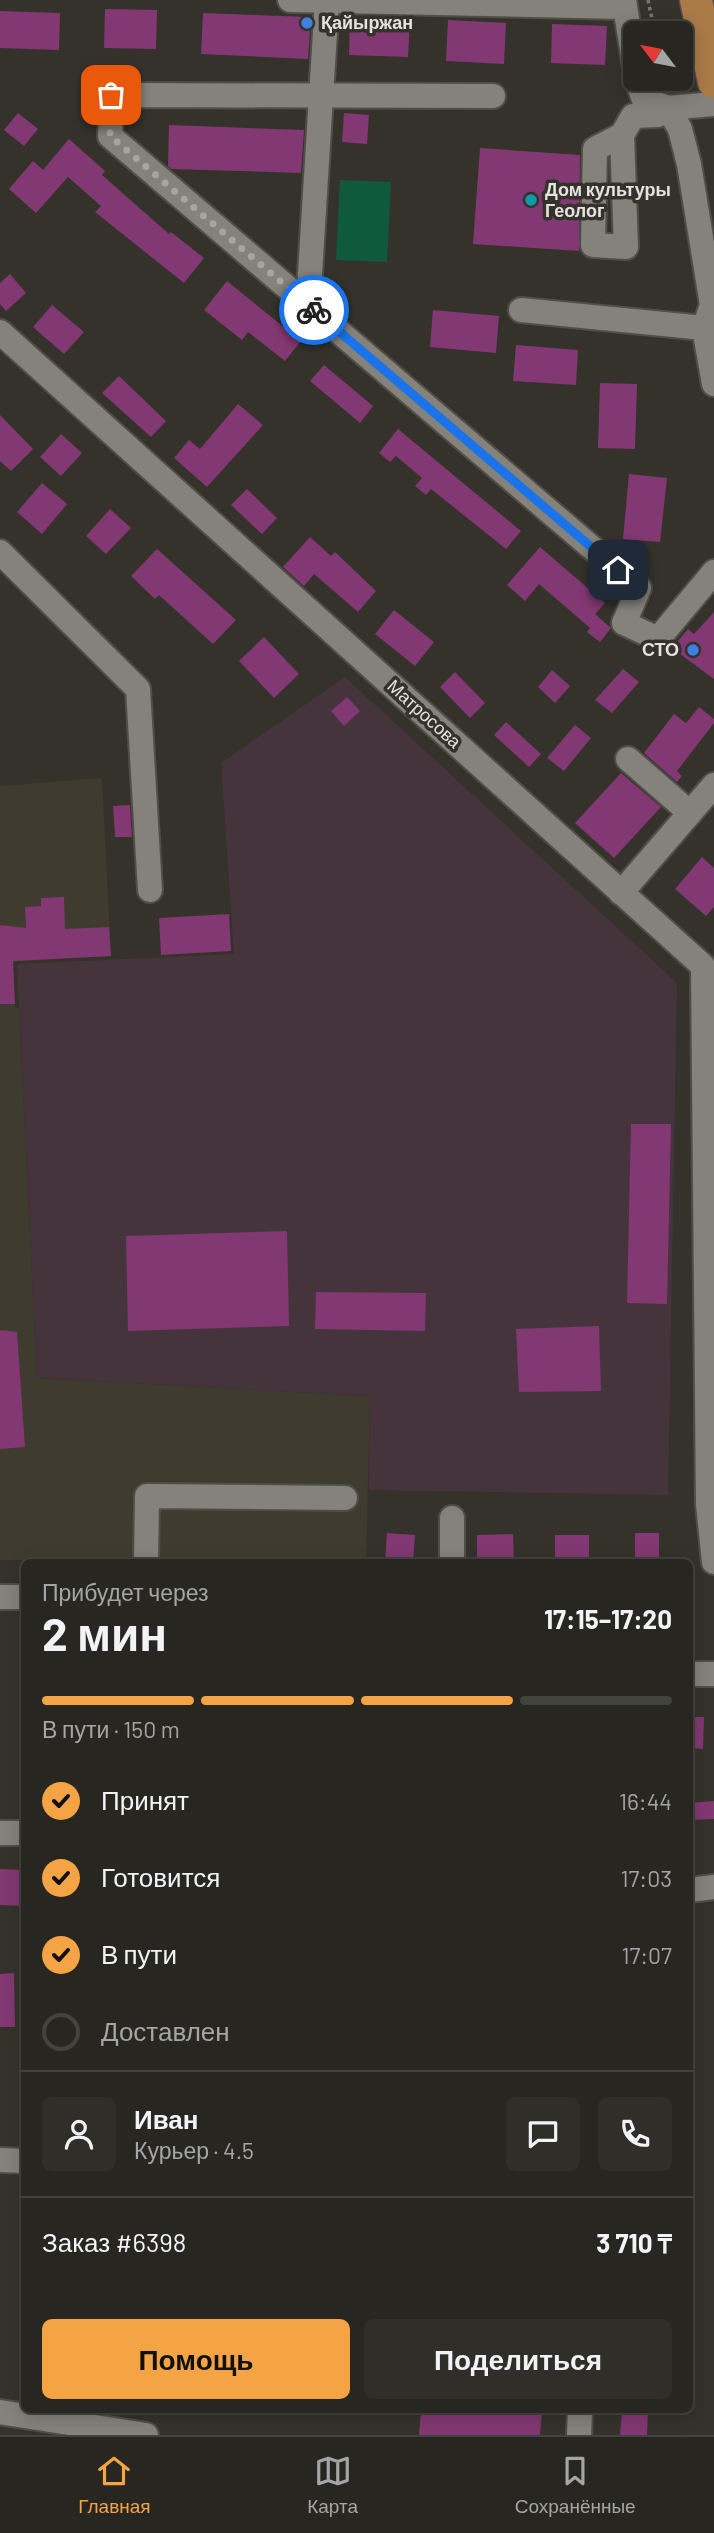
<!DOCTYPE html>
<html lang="ru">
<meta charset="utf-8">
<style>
body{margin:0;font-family:Barlow,sans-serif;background:#2f2e29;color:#f1f3f6;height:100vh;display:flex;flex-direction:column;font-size:26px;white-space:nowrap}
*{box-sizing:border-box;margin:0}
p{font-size:23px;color:#a4a5a5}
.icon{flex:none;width:38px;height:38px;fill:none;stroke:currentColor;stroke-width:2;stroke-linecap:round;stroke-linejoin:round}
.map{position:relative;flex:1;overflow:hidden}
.drawer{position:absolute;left:21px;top:1559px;width:672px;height:854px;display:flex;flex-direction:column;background:#272620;border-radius:10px;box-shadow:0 4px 18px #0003,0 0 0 2px #43433e}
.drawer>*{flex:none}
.needle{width:46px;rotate:302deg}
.fabs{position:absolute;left:623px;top:21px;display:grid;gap:14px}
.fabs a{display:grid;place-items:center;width:70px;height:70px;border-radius:10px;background:#272620;box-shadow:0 4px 18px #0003,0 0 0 2px #43433e;font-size:35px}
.pin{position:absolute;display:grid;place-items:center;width:60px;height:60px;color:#fff;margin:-30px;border-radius:14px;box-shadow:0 4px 10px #0006}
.courier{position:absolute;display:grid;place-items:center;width:70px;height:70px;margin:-35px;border:5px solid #1a73e8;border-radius:50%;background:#fff;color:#222;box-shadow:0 2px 9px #0007}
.overview em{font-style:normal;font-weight:700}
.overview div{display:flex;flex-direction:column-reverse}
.overview{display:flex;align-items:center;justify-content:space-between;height:119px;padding:0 21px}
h1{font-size:46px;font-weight:700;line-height:52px}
.bar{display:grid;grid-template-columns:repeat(4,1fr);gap:10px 7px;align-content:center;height:84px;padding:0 21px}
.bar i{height:9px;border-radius:5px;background:#43433e}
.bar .selected{background:#f4a345}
.bar p{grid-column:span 4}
.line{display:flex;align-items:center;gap:18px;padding:0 21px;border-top:2px solid #43433e}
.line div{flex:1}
.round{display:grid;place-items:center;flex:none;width:74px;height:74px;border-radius:10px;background:#2f2e29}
ol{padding:0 21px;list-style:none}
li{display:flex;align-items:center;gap:21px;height:77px}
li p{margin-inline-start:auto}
li .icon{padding:7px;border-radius:50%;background:#f4a345;color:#111;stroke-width:4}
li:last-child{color:#a4a5a5}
li i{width:38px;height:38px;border:4px solid #43433e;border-radius:50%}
.cta{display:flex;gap:14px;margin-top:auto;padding:14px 21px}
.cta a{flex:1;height:80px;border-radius:10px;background:#f4a345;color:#111;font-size:28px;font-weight:700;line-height:80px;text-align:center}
.cta a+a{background:#2f2e29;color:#f1f3f6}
.tabs{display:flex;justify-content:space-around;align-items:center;height:98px;border-top:2px solid #43433e;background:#272620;font-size:19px;color:#a4a5a5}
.tabs a{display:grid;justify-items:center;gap:4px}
.tabs .selected{color:#f4a345}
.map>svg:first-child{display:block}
</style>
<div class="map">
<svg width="714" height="2435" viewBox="0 0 714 2435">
<rect width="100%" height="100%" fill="#34322b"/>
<!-- built -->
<path fill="#3f3b2f" d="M102,778L111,956L13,962L15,1007L19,1008L37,1378L370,1396L366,1563H24V1613L23,1560H0V786Z"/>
<!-- industrial -->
<path fill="#46343c" d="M345,677L677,983L668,1495L369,1490L370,1396L37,1378L17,964L234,954L221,763Z"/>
<!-- green -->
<path fill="#0f5a3d" d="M340,180L391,182L387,262L336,260Z"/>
<!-- building -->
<g fill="#823872">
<path d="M105,9L157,10L156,49L104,48Z"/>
<path d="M0,11L60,13L59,50L0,48Z"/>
<path d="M203,13L311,17L308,59L201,54Z"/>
<path d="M350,18L410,20L408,57L349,55Z"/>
<path d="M448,20L506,23L504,64L446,61Z"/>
<path d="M552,24L607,26L605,65L551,63Z"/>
<path d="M18,113L38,129L24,146L4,130Z"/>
<path d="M344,113L369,115L367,144L342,142Z"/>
<path d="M169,125L304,130L301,173L172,169L168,166Z"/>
<path d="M69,139L105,171L102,175L169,234L171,232L204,258L184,283L95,212L101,206L68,177L36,213L9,189L33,161L43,170Z"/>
<path d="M480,148L580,155L579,251L473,244Z"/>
<path d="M10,274L26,293L6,311L0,304V283Z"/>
<path d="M227,281L301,341L285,361L248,332L242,340L204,310Z"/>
<path d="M52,305L84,332L64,354L33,327Z"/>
<path d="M433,310L499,316L496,353L430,347Z"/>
<path d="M516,345L578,350L576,385L513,381Z"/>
<path d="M324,365L373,406L360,423L310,381Z"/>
<path d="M119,376L166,421L151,437L102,393Z"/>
<path d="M600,383L637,384L635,449L598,448Z"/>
<path d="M238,404L263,425L207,487L174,458L189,440L200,449Z"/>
<path d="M0,415L33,449L11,471L0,461Z"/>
<path d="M398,429L521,531L506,549L431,489L426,495L415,486L422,478L396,456L390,462L379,453Z"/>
<path d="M61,434L82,453L61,476L40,457Z"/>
<path d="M629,474L667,478L660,542L623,539Z"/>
<path d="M42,483L67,504L42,534L17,512Z"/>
<path d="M247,489L277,518L262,534L231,505Z"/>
<path d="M110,509L131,528L106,554L86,536Z"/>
<path d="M310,537L331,556L335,552L376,591L358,612L314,574L304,586L283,567Z"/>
<path d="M540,547L605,603L595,614L611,628L600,642L587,632L590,628L539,584L525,601L507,585Z"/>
<path d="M157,549L236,620L213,644L159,595L155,599L131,576Z"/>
<path d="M394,610L434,642L415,666L375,634Z"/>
<path d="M714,612V679L672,648L688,629L694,634Z"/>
<path d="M264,637L299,674L274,698L239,661Z"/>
<path d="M623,669L639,682L612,713L595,700Z"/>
<path d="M552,670L570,686L555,703L538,687Z"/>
<path d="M455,672L485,703L470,718L440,687Z"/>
<path d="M347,697L360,711L344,726L331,711Z"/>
<path d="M699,707L714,719V723L677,771L682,776L677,782L644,753L674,714L686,723Z"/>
<path d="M506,722L541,754L529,767L494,735Z"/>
<path d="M575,725L591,738L564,771L547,758Z"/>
<path d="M621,773L661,807L614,858L575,823Z"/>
<path d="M130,805L132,837H115L113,806Z"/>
<path d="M702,857L714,868V907L706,916L675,889Z"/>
<path d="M64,897L65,929L109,927L111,956L13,961L15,1004H0V925L26,928L25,907L41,906V898Z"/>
<path d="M229,914L231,951L161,955L159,918Z"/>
<path d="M631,1124H671L667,1304L627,1303Z"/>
<path d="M287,1231L289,1326L128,1331L126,1236Z"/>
<path d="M316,1292L426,1293L425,1331L315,1329Z"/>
<path d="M599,1326L601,1391L519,1392L516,1329Z"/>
<path d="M0,1330L17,1332L25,1447L0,1449Z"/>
<path d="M387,1533L415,1535L413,1563H385Z"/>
<rect x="635" y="1533" width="24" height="30"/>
<path d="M513,1534L514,1563H477V1535Z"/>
<rect x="555" y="1535" width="34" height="28"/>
<path d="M690,1717H704L703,1749L690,1748Z"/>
<path d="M714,1801V1819L690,1820V1803Z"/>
<path d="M0,1869L24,1870V1906L0,1905Z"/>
<path d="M14,1973L15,2027H0V1974Z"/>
<path d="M421,2410H542L540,2435H419Z"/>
<path d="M622,2410H648L647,2435H620Z"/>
</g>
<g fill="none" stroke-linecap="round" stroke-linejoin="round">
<!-- minor casing -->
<g stroke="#504e49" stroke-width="28">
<g id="minor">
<path d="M290,0L625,7"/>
<path d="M624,0L635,68"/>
<path d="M637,79L644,100L668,108L714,104"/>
<path d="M493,96L112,95L110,136L639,588L624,623L658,639L714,572"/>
<path d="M622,135L595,149L593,245L626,247L622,135L633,116L658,115L668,108L680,129L689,164L712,305L704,328"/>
<path d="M308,306L327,0"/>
<path d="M521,310L704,328L714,384"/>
<path d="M0,332L703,966L708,1504L714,1562"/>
<path d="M0,552L138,689L150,890"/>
<path d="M628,759L690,813"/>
<path d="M621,893L714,785"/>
<path d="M146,1563L147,1496L345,1498"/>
<path d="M452,1563V1518"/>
<path d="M0,1597H24"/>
<path d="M690,1674H714"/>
<path d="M0,1833H24"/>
<path d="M690,1890L714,1887"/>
<path d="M0,2160L24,2161"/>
<path d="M0,2412L146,2435"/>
<path d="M579,2435L580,2410"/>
</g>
</g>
<!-- major casing -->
<g stroke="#504e49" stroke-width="35">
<path id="major" d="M696,0L714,82"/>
</g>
<!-- path -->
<path stroke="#77756f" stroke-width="3.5" stroke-dasharray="3.5 3.5" stroke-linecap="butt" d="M648,0L655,33"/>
<!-- minor -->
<use href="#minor" stroke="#85827b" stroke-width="24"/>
<!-- major -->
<use href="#major" stroke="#aa7a47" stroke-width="32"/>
</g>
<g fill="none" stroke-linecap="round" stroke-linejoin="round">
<!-- done -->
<path stroke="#a6a5a0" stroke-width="7" stroke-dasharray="0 12.6" d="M111,95L110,136L314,310"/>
<!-- route -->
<path stroke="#1a73e8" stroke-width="9" d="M314,310L618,570"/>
</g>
<!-- markers -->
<g fill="#3f7fe0" stroke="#34322b" stroke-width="2.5">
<circle cx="307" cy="23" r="7"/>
<circle cx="693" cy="650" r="7"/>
</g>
<circle fill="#0f9aa8" stroke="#34322b" stroke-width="2.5" cx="531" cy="200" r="7"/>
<g text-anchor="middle" stroke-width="7" stroke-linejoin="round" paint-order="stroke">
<!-- poi labels -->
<g font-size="18" font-weight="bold" fill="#e4e3df" stroke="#34322b" text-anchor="start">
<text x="321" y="29">Қайыржан</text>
<text x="545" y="196">Дом культуры<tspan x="545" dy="21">Геолог</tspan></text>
<text x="679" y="656" text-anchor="end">СТО</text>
</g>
<!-- street labels -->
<g font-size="18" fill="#e4e3df" stroke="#34322b">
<text transform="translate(424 714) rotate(42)" y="6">Матросова</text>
</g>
</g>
</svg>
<div class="fabs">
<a><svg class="needle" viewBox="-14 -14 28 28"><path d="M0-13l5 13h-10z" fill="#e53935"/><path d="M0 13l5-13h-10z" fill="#a4a5a5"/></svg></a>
</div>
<div class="pin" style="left:111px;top:95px;background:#ea580c"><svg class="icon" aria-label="bag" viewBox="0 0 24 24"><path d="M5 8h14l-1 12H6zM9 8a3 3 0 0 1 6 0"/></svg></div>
<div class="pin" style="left:618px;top:570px;background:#1f2937"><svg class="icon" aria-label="home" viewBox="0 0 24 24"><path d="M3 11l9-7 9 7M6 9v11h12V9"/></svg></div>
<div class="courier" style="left:314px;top:310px"><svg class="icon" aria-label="bike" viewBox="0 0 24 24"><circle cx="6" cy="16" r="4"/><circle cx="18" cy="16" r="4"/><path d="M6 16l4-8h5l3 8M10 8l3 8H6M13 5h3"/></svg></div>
<section class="drawer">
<div class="overview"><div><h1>2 мин</h1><p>Прибудет через</p></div><em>17:15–17:20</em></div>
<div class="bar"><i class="selected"></i><i class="selected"></i><i class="selected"></i><i></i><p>В пути · 150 m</p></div>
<ol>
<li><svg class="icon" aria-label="check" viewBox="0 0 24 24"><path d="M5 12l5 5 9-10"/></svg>Принят<p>16:44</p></li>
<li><svg class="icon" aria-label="check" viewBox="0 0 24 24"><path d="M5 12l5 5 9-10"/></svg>Готовится<p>17:03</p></li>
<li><svg class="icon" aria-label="check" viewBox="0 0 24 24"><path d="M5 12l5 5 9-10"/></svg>В пути<p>17:07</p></li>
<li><i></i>Доставлен</li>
</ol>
<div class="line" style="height:126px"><a class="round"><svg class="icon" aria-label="person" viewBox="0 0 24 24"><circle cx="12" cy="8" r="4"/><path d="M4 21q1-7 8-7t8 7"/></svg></a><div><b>Иван</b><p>Курьер · 4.5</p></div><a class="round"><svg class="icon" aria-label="chat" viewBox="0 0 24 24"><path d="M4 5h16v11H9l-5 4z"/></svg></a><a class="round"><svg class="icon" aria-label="phone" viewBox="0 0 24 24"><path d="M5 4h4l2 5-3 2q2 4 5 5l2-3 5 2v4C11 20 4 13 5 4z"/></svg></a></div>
<div class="line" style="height:91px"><div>Заказ #6398</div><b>3 710 ₸</b></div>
<div class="cta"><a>Помощь</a><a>Поделиться</a></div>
</section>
</div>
<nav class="tabs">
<a class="selected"><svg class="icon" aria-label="home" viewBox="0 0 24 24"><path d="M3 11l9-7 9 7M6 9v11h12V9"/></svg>Главная</a>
<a><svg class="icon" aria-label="map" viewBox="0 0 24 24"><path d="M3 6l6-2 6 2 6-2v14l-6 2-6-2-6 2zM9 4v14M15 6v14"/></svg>Карта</a>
<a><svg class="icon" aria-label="saved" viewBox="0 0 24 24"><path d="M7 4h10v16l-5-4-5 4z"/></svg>Сохранённые</a>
</nav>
